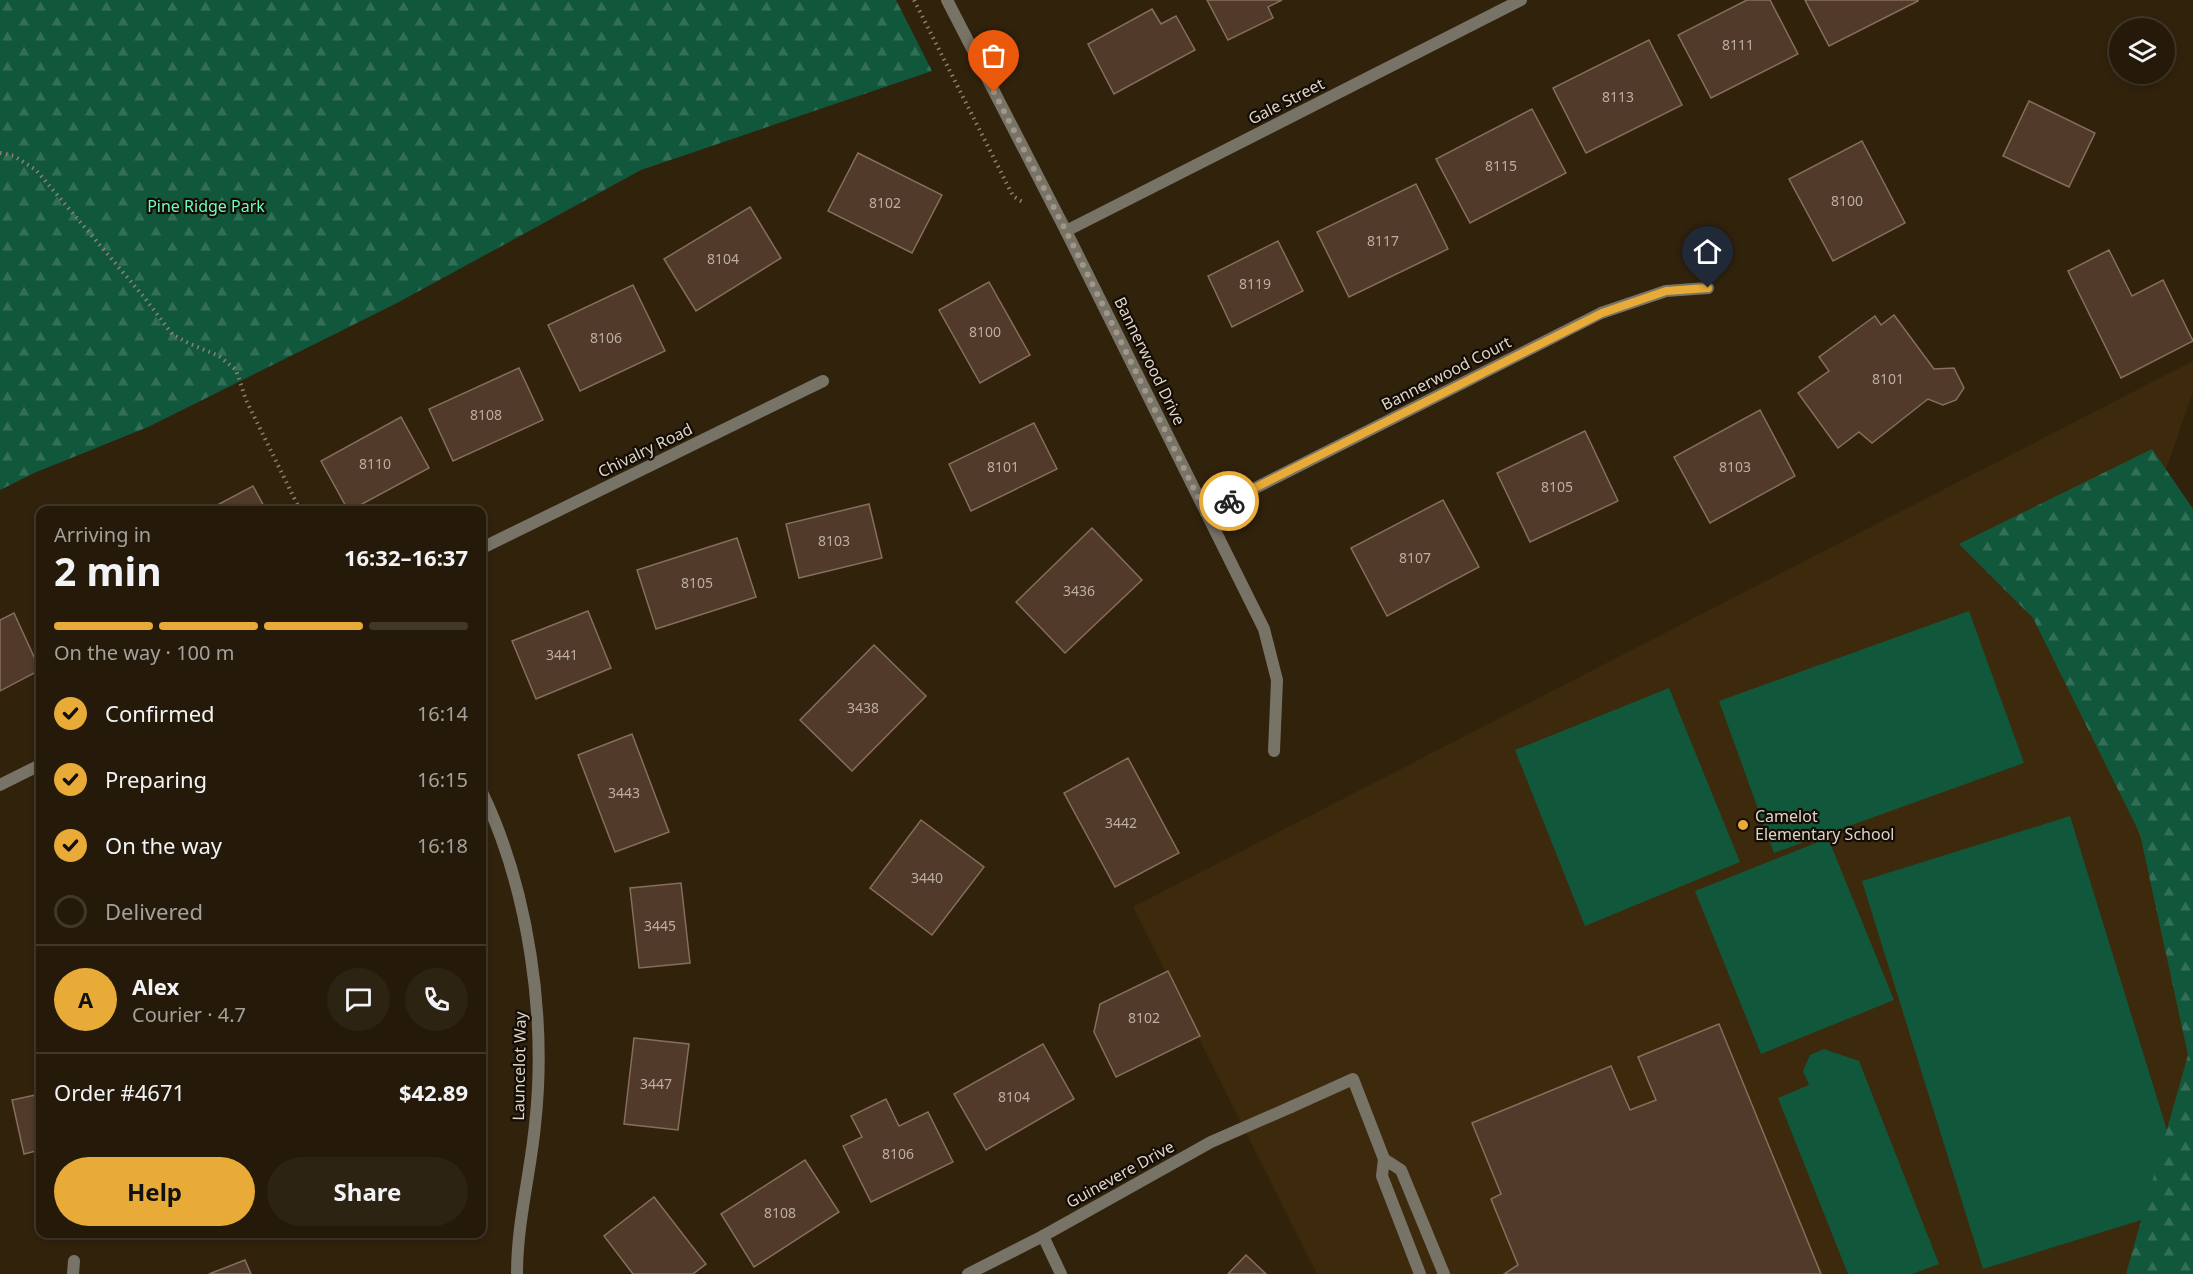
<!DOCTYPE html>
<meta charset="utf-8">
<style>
body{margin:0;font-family:"Noto Sans",sans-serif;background:#2d2312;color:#f1f3f6;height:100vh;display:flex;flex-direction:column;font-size:22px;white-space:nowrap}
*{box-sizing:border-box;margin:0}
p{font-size:20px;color:#a3a19c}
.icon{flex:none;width:33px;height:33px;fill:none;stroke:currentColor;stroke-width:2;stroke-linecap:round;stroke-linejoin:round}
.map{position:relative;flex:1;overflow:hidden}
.drawer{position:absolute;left:36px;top:506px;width:450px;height:732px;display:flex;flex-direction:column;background:#251a09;border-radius:12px;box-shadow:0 3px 9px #0003,0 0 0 2px #42382a}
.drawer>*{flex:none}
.fabs{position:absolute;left:2109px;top:18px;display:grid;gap:12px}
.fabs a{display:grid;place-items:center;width:66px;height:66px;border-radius:50%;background:#251a09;box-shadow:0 3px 9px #0003,0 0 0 2px #42382a;font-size:30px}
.pin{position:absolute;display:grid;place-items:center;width:51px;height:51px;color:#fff;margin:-62px -26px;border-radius:50% 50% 50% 0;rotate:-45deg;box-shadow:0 0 6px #0007}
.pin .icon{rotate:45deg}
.courier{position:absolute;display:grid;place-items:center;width:60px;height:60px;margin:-30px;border:4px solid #e8ab37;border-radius:50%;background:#fff;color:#222;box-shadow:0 2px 8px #0007}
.head em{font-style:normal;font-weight:700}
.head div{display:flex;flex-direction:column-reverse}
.head{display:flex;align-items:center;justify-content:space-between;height:102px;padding:0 18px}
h1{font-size:39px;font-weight:700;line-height:45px}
.bar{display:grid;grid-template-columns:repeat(4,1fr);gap:9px 6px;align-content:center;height:72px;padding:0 18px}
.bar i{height:8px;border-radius:4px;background:#42382a}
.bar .current{background:#e8ab37}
.bar p{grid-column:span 4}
.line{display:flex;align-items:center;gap:15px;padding:0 18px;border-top:2px solid #42382a}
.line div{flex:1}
.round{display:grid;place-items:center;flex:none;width:63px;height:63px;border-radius:32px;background:#2d2312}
ol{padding:0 18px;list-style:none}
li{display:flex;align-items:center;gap:18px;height:66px}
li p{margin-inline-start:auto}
li .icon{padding:6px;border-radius:50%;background:#e8ab37;color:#111;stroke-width:4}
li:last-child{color:#a3a19c}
li i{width:33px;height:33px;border:3px solid #42382a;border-radius:50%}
.primary-button{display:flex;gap:12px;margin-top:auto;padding:12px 18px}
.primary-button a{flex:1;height:69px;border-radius:36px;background:#e8ab37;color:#111;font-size:24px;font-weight:700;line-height:69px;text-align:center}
.primary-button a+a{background:#2d2312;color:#f1f3f6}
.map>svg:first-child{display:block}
</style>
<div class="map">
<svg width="2193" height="1274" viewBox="0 0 2193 1274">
<defs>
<pattern id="forest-firs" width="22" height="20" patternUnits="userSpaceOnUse" patternTransform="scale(1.5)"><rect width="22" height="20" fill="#11573b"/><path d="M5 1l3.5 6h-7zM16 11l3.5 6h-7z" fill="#336e56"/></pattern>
</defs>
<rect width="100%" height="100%" fill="#31220c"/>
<!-- built -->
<path fill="#3d2a0c" d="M2193,361V392L2086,699L2193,743V1274H1317L1133,907Z"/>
<!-- green -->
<g fill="#11573b">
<path d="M1969,611L2024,763L1774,853L1719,701Z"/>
<path d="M1669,688L1740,862L1585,926L1515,750Z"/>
<path d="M2070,816L2190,1205L1983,1269L1862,881Z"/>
<path d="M1828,838L1894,1000L1761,1054L1695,891Z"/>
<path d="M1824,1049L1859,1061L1939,1264L1912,1274H1848L1778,1098L1809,1085L1803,1071L1810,1055Z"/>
</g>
<!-- forest -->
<g fill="url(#forest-firs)">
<path d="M0,0H896L932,71L641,170L397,303L148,427L34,473L0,490Z"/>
<path d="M2152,449L2193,509V1274H2126L2188,1055L2140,834L2033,618L1959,544Z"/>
</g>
<!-- building -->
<g fill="#513a2a" stroke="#876d5c" stroke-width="1.5">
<path d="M1207,0H1282L1268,7L1273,18L1228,40Z"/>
<path d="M1747,0H1770L1798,54L1711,98L1678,35Z"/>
<path d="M1805,0H1918V1L1829,46Z"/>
<path d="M1152,9L1161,24L1176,16L1195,50L1114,94L1088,44Z"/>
<path d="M1649,40L1682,105L1586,153L1553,88Z"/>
<path d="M2029,101L2095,133L2069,187L2003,156Z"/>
<path d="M1532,109L1566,173L1470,223L1436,159Z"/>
<path d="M1862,141L1905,223L1833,261L1789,179Z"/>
<path d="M858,153L942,195L912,253L828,211Z"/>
<path d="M1416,184L1448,249L1349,297L1317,232Z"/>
<path d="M750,207L781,258L696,311L664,259Z"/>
<path d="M1278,241L1303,291L1232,327L1208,276Z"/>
<path d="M2109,250L2132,296L2163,280L2193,341L2121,378L2068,271Z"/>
<path d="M989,282L1030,355L980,383L939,310Z"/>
<path d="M633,285L665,351L580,391L548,325Z"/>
<path d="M1894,315L1934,369L1954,368L1964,388L1956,400L1943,405L1928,399L1872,443L1859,432L1838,448L1798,393L1829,371L1819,357L1875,316L1881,325Z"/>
<path d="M519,368L543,420L453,461L429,409Z"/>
<path d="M1760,410L1795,476L1710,523L1674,457Z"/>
<path d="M401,417L429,468L351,510H348L321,461Z"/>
<path d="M1034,423L1057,469L971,511L949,464Z"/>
<path d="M1585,431L1618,501L1530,542L1497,473Z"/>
<path d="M253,486L266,510H208Z"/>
<path d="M1443,500L1479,567L1387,616L1351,548Z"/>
<path d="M869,504L882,558L799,578L786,524Z"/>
<path d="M1092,528L1142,580L1065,653L1016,602Z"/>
<path d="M737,538L756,597L656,629L637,570Z"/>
<path d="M588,611L611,668L536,699L512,641Z"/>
<path d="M14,613L40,670L0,691V620Z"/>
<path d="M874,645L926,696L852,771L800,720Z"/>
<path d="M632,734L669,832L615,852L578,755Z"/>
<path d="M1128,758L1179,853L1115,887L1064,793Z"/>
<path d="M921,820L984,867L932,935L870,888Z"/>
<path d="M681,883L690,963L639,968L630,888Z"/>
<path d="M1168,971L1200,1036L1116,1077L1094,1032L1100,1004Z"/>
<path d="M1719,1024L1821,1274H1504L1518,1265L1491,1199L1501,1194L1472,1123L1611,1066L1630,1110L1656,1100L1638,1057Z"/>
<path d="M634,1038L689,1044L678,1130L624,1124Z"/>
<path d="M1043,1044L1074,1099L986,1150L954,1094Z"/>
<path d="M40,1094V1150L24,1154L12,1100Z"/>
<path d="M886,1099L899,1126L928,1112L953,1162L871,1202L843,1146L862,1137L851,1116Z"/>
<path d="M805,1160L839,1212L754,1267L721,1214Z"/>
<path d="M654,1197L706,1264L693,1274H633L604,1236Z"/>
<path d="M1246,1255L1266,1274H1228Z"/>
<path d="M245,1260L251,1274H209Z"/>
</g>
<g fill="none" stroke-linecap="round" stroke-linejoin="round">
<!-- path -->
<g stroke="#8d8170" stroke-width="4" stroke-dasharray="1.5 4.5" stroke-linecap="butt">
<path d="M914,0L1013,196L1024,203"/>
<path d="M0,153L14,156L36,170L144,297L172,334L188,343L219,356L236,370L246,400L300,510"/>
</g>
<!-- lane -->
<g stroke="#787367" stroke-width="12">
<path d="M1291,1107L1353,1079L1384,1159L1382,1176L1420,1274"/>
<path d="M1384,1159L1401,1170L1444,1274"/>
</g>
<!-- street -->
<g stroke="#787367" stroke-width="12">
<path d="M947,0L1066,231L1264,629L1277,680L1274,751"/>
<path d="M1066,231L1521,0"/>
<path d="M1206,513L1601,313L1666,291L1708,288"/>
<path d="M482,548L823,381"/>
<path d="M0,785L40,765"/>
<path d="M482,792C529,890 547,1018 535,1125C530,1176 517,1223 517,1274"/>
<path d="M1043,1236L1061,1274"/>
<path d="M73,1274L74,1261"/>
<path d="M968,1274L1043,1236L1211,1142L1291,1107"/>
</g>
</g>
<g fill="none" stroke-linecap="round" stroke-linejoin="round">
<!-- done -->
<path stroke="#a29686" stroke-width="6" stroke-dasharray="0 10.8" d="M994,92L1066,231L1206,513L1229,501"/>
<!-- route -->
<path stroke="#e8ab37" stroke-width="8" d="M1229,501L1602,313L1666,291L1708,288"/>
</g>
<!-- markers -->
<circle fill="#e8ab37" stroke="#140d05" stroke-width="2" cx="1743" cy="825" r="6"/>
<g text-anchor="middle" stroke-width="4.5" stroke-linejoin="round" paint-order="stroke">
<!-- number labels -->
<g font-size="14" fill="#bcaea0">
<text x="1738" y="50">8111</text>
<text x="1618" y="102">8113</text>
<text x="1501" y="171">8115</text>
<text x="1847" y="206">8100</text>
<text x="885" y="208">8102</text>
<text x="1383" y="246">8117</text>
<text x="723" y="264">8104</text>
<text x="1255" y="289">8119</text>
<text x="985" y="337">8100</text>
<text x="606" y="343">8106</text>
<text x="1888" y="384">8101</text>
<text x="486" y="420">8108</text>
<text x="375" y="469">8110</text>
<text x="1003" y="472">8101</text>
<text x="1735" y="472">8103</text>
<text x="1557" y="492">8105</text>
<text x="834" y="546">8103</text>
<text x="1415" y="563">8107</text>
<text x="697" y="588">8105</text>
<text x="1079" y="596">3436</text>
<text x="562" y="660">3441</text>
<text x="863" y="713">3438</text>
<text x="624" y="798">3443</text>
<text x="1121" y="828">3442</text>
<text x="927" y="883">3440</text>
<text x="660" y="931">3445</text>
<text x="1144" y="1023">8102</text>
<text x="656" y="1089">3447</text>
<text x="1014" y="1102">8104</text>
<text x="898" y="1159">8106</text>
<text x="780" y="1218">8108</text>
</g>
<!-- street labels -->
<g font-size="16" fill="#dfd5c8" stroke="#140d05">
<text transform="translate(1286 101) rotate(-27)" y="6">Gale Street</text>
<text transform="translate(1150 361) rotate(64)" y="6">Bannerwood Drive</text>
<text transform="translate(1446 373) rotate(-27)" y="6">Bannerwood Court</text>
<text transform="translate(645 450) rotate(-26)" y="6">Chivalry Road</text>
<text transform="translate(519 1066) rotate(-89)" y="6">Launcelot Way</text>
<text transform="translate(1120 1174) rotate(-29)" y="6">Guinevere Drive</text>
</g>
<!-- park labels -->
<g font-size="16" fill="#6cfdbe" stroke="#140d05">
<text x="206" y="212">Pine Ridge Park</text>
</g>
<!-- poi labels -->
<g font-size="16" fill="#dfd5c8" stroke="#140d05" text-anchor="start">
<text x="1755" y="822">Camelot<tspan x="1755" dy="18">Elementary School</tspan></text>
</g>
</g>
</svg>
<div class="fabs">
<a><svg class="icon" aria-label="layers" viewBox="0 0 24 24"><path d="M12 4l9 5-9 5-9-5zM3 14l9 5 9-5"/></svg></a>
</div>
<div class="pin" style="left:994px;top:92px;background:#ea580c"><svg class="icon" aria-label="bag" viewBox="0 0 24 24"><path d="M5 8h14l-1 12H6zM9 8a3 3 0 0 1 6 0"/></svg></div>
<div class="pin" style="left:1708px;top:288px;background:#1f2937"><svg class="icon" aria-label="home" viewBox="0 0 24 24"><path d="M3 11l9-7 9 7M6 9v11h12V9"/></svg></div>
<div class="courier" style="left:1229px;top:501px"><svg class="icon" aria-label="bike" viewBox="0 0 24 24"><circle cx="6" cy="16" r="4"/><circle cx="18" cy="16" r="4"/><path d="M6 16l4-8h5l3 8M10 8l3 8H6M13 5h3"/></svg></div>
<section class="drawer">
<div class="head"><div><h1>2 min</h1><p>Arriving in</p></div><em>16:32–16:37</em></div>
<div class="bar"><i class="current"></i><i class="current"></i><i class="current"></i><i></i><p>On the way · 100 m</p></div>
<ol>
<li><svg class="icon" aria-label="check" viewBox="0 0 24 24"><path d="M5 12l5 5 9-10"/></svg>Confirmed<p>16:14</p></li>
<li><svg class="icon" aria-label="check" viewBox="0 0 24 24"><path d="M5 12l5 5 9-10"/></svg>Preparing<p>16:15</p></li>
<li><svg class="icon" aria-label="check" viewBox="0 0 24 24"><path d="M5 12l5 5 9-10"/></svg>On the way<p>16:18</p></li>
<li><i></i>Delivered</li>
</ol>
<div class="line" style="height:108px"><b class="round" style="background:#e8ab37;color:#111">A</b><div><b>Alex</b><p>Courier · 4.7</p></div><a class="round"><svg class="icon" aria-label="chat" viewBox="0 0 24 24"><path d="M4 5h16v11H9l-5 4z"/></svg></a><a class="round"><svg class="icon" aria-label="phone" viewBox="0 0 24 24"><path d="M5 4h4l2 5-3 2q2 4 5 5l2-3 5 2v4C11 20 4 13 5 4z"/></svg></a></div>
<div class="line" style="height:78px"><div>Order #4671</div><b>$42.89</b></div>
<div class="primary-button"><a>Help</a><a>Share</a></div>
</section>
</div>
